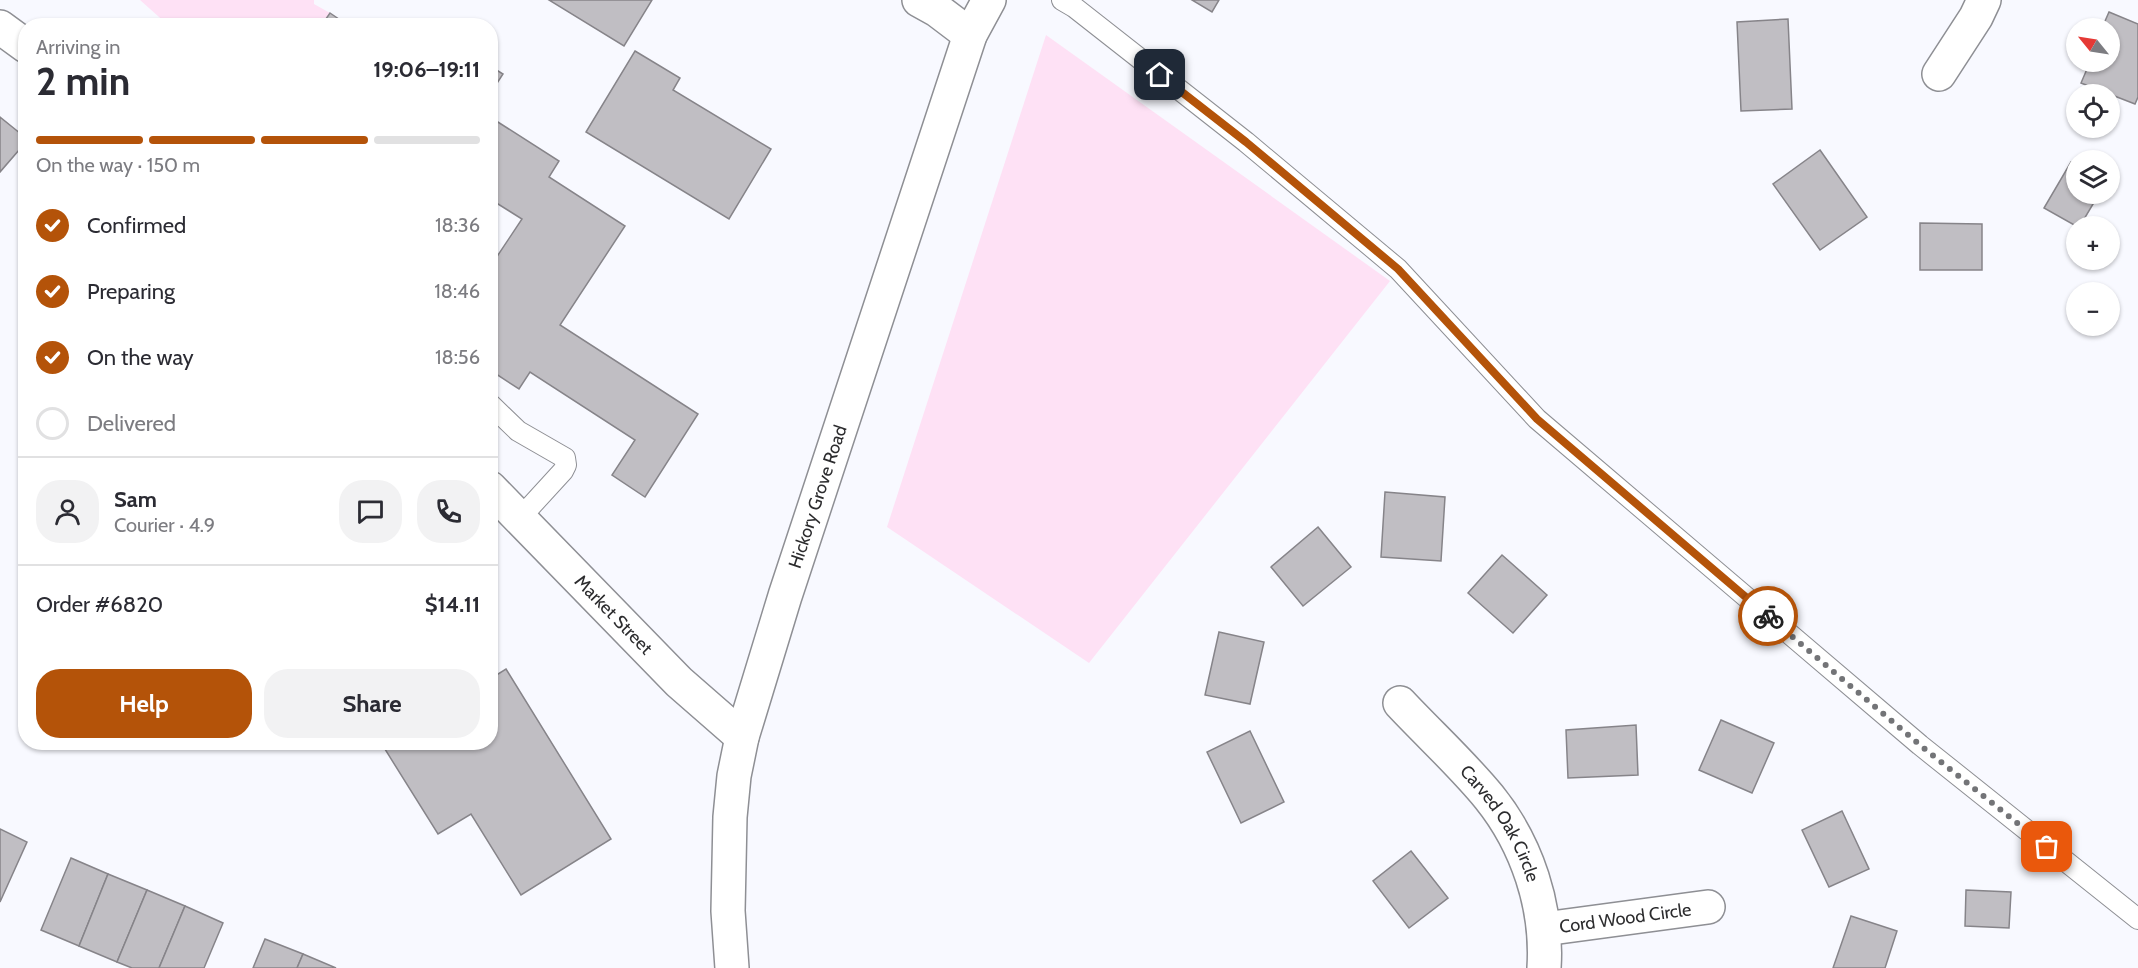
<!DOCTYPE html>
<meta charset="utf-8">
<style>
body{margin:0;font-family:Cabin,sans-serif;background:#f2f2f3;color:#2b2b33;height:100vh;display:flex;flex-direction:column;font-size:22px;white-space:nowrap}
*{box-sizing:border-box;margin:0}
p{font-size:20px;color:#7c7c81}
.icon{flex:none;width:33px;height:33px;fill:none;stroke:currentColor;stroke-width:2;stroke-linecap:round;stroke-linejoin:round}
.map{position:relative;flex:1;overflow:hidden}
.side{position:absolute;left:18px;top:18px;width:480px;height:732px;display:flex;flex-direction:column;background:#fff;border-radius:24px;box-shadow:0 2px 4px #0004}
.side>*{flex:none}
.needle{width:39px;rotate:300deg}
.controls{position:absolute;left:2066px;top:18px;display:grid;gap:12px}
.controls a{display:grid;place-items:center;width:54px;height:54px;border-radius:50%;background:#fff;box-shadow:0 2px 4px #0004;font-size:30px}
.pin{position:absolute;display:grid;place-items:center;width:51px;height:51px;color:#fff;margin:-26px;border-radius:12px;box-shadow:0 3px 9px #0006}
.courier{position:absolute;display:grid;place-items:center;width:60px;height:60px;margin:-30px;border:4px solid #b45309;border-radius:50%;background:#fff;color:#222;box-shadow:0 2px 8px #0007}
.headline em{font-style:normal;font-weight:800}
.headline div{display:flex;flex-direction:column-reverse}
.headline{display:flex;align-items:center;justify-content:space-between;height:102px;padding:0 18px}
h1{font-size:39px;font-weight:800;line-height:45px}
.bar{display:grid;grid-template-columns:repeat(4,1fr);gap:9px 6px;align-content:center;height:72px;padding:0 18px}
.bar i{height:8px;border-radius:4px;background:#e1e1e2}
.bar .selected{background:#b45309}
.bar p{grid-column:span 4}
.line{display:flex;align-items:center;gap:15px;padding:0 18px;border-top:2px solid #e1e1e2}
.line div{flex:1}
.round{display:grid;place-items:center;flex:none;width:63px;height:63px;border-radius:24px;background:#f2f2f3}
ol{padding:0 18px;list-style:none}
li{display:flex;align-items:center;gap:18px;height:66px}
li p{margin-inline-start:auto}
li .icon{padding:6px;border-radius:50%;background:#b45309;color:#fff;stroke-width:4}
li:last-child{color:#7c7c81}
li i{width:33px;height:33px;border:3px solid #e1e1e2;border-radius:50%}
.primary-button{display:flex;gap:12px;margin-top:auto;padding:12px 18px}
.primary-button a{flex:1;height:69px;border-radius:24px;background:#b45309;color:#fff;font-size:24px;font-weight:800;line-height:69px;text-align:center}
.primary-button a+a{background:#f2f2f3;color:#2b2b33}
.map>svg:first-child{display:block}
</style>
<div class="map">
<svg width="2138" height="968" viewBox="0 0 2138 968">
<rect width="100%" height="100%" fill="#f8f9ff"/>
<!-- green -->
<g fill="#fee1f5">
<path d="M140,0H314V4L330,13L321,25H168Z"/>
<path d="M1046,35L1390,281L1089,663L887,527Z"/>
</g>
<!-- building -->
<g fill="#c0bec3" stroke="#868489" stroke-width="1.5">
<path d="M549,0H652L624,46Z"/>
<path d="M1192,0H1219L1212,12Z"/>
<path d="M2109,12L2138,24V97L2135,104L2081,83L2090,62H2109V28H2102Z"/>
<path d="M330,13L349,26H321Z"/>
<path d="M1788,19L1792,109L1741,111L1737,22Z"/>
<path d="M635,51L680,78L673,90L771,149L729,219L586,132Z"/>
<path d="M490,66L503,74L490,94Z"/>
<path d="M0,117L26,138V142L0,172Z"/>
<path d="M490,117L559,161L549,177L625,226L560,325L698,414L645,497L612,475L635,440L530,372L519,389L490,370V267L522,219L490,199Z"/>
<path d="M1820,150L1867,217L1820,250L1773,184Z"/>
<path d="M2071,162L2076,164V194H2099L2080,226H2076L2044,208Z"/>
<path d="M1920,223L1982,224V270H1920Z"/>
<path d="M1385,492L1445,497L1441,561L1381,557Z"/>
<path d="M1318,527L1351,567L1303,606L1271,567Z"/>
<path d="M1502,555L1547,595L1513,633L1468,593Z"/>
<path d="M1219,632L1264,642L1250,704L1205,695Z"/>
<path d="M506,669L611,839L521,895L471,814L438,834L383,746L388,742H490V679Z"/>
<path d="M1721,720L1774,743L1752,793L1699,770Z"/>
<path d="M1636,725L1638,775L1568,778L1566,730Z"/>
<path d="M1250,731L1284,802L1241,823L1207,752Z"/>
<path d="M1842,811L1869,869L1829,887L1802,830Z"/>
<path d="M0,829L27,842L0,902Z"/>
<path d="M1411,851L1448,898L1409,928L1373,881Z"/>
<path d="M71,858L108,874L79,946L41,930Z"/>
<path d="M108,874L147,890L117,962L79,946Z"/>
<path d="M147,890L185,906L159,968H132L117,962Z"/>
<path d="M1966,890L2011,892L2009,928L1965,926Z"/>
<path d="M185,906L223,923L204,968H159Z"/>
<path d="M1851,916L1897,931L1885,968H1833Z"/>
<path d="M265,939L303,954L297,968H253Z"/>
<path d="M303,954L336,968H297Z"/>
</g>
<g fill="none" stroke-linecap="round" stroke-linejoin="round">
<!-- service casing -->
<g stroke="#8e8f94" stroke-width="22">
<g id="service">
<path d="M1062,0L1074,7L1246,142L1398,269L1537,419L1920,745L2138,919"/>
<path d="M490,404L518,431L565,458L566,465L563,471L520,518"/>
</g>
</g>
<!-- minor casing -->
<g stroke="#8e8f94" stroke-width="36">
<g id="minor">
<path d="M0,27L26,46"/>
<path d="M1939,74L1976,17L1984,0"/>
<path id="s1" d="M490,488L679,682L742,737"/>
<path id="s2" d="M1400,703C1429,734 1462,764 1489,797C1527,844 1548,907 1544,968"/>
<path id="s3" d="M1544,929L1708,907"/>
</g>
</g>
<!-- tertiary casing -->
<g stroke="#8e8f94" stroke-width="36">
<g id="tertiary">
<path d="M919,0L937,10L970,35"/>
<path id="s4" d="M732,968L728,911L730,817L734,776L742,737L785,596L970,35L989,0"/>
</g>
</g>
<!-- service -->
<use href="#service" stroke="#fff" stroke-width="20"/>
<!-- minor -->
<use href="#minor" stroke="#fff" stroke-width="33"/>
<!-- tertiary -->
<use href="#tertiary" stroke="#fff" stroke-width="33"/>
</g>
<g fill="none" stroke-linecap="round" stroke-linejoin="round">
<!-- done -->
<path stroke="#737477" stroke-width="6" stroke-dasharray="0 10.8" d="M1768,616L1920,745L2047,847"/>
<!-- route -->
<path stroke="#b45309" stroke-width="8" d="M1160,75L1246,142L1398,269L1537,419L1768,616"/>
</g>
<g text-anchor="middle" stroke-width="5" stroke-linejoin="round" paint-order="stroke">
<!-- street labels -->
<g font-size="18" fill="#2c2c2e" stroke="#f8f9ff">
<text dy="6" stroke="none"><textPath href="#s4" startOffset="484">Hickory Grove Road</textPath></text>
<text dy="6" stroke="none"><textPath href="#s1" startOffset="177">Market Street</textPath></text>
<text dy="6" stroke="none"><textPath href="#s2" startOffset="158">Carved Oak Circle</textPath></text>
<text dy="6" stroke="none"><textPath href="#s3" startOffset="82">Cord Wood Circle</textPath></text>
</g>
</g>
</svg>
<div class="controls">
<a><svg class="needle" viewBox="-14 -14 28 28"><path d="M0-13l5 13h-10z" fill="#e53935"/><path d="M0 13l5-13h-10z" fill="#7c7c81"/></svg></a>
<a><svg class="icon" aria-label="locate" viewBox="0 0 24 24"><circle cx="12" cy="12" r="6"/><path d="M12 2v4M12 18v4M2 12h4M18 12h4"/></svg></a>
<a><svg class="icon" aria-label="layers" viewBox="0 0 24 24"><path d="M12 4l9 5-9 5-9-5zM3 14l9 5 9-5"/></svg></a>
<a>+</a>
<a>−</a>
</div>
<div class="pin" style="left:2047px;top:847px;background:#ea580c"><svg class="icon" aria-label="bag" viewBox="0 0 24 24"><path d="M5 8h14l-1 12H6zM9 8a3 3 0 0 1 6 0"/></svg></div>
<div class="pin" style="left:1160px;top:75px;background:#1f2937"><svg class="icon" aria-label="home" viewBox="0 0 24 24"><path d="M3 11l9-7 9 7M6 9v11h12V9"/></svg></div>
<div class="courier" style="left:1768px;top:616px"><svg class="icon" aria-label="bike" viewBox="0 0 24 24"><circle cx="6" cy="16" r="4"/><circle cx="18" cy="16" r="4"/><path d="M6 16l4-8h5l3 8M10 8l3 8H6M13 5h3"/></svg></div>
<section class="side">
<div class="headline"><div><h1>2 min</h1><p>Arriving in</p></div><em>19:06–19:11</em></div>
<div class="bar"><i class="selected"></i><i class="selected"></i><i class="selected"></i><i></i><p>On the way · 150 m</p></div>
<ol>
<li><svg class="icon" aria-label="check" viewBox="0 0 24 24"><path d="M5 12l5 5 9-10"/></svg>Confirmed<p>18:36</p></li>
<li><svg class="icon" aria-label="check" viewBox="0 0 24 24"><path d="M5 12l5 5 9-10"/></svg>Preparing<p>18:46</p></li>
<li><svg class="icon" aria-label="check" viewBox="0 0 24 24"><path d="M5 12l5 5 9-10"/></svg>On the way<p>18:56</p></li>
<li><i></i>Delivered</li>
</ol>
<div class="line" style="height:108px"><a class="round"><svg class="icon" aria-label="person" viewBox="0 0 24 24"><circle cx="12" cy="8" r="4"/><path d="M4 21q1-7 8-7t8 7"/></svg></a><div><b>Sam</b><p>Courier · 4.9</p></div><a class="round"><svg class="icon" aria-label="chat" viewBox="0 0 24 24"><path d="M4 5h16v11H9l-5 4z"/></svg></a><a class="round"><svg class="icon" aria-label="phone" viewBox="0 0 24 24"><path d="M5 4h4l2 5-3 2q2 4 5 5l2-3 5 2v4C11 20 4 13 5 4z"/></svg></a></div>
<div class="line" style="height:78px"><div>Order #6820</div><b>$14.11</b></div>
<div class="primary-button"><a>Help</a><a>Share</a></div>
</section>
</div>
